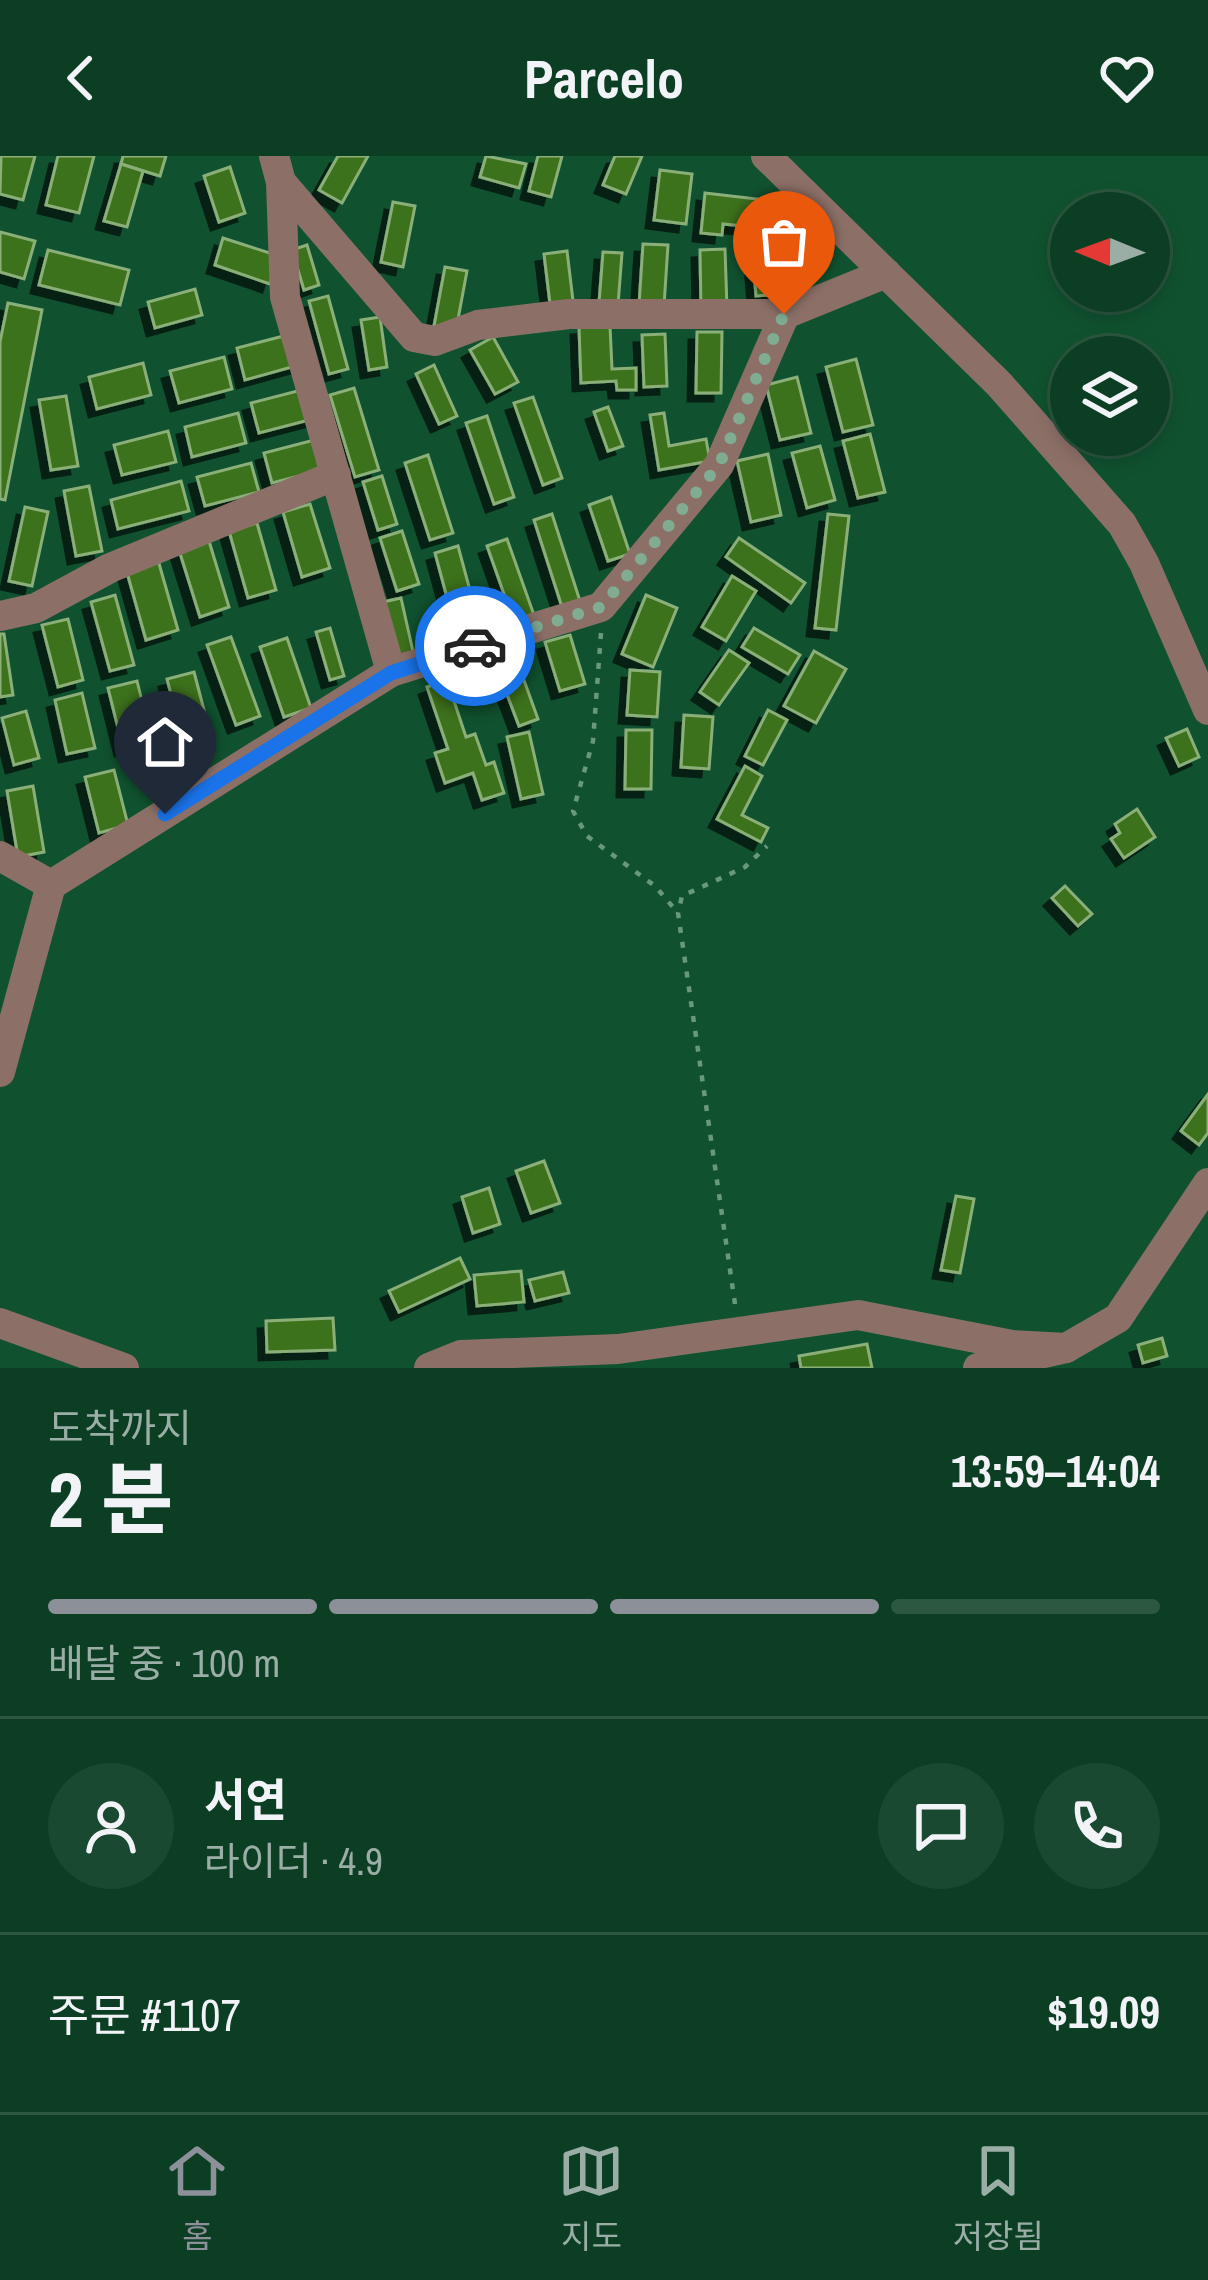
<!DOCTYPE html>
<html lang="ko">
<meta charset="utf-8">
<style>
body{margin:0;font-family:"Archivo Narrow","Noto Sans KR",sans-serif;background:#1a4931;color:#f1f3f6;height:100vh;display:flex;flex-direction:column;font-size:45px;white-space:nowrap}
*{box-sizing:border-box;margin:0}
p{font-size:39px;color:#9aaea6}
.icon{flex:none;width:66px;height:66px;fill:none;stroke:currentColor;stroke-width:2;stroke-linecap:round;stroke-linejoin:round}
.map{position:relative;height:1212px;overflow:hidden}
.details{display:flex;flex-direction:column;background:#0c3e24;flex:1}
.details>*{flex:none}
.needle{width:78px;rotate:271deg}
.controls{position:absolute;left:1050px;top:36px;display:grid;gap:24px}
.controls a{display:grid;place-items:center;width:120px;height:120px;border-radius:50%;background:#0c3e24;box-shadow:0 6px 18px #0003,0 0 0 3px #2c5741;font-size:60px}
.pin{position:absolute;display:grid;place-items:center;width:102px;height:102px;color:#fff;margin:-123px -51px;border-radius:50% 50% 50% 0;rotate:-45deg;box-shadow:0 0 12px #0007}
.pin .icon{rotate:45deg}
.courier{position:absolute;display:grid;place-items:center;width:120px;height:120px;margin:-60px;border:9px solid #1a73e8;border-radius:50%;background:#fff;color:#222;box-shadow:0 3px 15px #0007}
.overview em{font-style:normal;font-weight:800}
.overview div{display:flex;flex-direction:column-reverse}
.overview{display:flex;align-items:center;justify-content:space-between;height:204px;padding:0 48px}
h1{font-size:78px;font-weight:800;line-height:90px}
.bar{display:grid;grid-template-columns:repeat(4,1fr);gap:18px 12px;align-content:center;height:144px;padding:0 48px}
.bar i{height:15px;border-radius:9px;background:#2c5741}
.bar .active{background:#8c9099}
.bar p{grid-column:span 4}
.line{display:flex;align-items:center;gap:30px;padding:0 48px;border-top:3px solid #2c5741}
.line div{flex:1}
.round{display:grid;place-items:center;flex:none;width:126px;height:126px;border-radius:63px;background:#1a4931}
header{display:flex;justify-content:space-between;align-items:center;height:156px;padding:0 48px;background:#0c3e24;font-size:54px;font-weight:800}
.menu{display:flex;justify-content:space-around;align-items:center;height:168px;border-top:3px solid #2c5741;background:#0c3e24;font-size:33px;color:#9aaea6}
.menu a{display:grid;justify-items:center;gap:6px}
.menu .active{color:#8c9099}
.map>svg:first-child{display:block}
</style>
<header><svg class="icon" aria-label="back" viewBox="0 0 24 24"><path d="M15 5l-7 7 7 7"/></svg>Parcelo<svg class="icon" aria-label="heart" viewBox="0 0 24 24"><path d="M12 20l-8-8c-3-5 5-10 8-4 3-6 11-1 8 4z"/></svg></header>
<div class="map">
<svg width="1208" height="1212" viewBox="0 0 1208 1212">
<defs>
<filter id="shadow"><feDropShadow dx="-8" dy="8" stdDeviation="0" flood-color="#0009"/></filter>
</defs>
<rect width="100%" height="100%" fill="#105230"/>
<!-- building -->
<g fill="#3e721c" stroke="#8baf79" stroke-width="3" filter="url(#shadow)">
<path d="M1,0H35L23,44L0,38Z"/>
<path d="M58,0H94L79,57L46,49Z"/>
<path d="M123,0H166L160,20L121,8Z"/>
<path d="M338,0H368L342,47L319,34Z"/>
<path d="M486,0L526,8L519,32L480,21Z"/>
<path d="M538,0H562L551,41L529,35Z"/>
<path d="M615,0H642L626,38L603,29Z"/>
<path d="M121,8L143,15L127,71L104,65Z"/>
<path d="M230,11L245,57L219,66L204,20Z"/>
<path d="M660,14L692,18L686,68L654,64Z"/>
<path d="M705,37L757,43L754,71L723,68L722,79L701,77Z"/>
<path d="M393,46L415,50L403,111L381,106Z"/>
<path d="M0,76L35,85L24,123L0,116Z"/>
<path d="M223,82L279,100L270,128L215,109Z"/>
<path d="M643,88L668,89L664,150L639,149Z"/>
<path d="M777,88L781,138L756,140L752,90Z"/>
<path d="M307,89L319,129L304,134L292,94Z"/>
<path d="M725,93L727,152L701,153L700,94Z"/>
<path d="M48,94L129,114L120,149L39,129Z"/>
<path d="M567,95L574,153L551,156L544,98Z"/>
<path d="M603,96L622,97L618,149L599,147Z"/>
<path d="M445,111L467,115L456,174L434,170Z"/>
<path d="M195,133L202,159L155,172L148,146Z"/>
<path d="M328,140L348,213L329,218L309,145Z"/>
<path d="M8,147L42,154L5,344L0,343V186Z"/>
<path d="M380,161L387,211L369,214L361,164Z"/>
<path d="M610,170L612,213L636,212V234H617L616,225L581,227L579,171Z"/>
<path d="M697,176H722L721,237H696Z"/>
<path d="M291,178L299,209L245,224L237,192Z"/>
<path d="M665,178L667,230L644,231L642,179Z"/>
<path d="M493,181L518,226L495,238L470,194Z"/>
<path d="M224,201L232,233L179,247L170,215Z"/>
<path d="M856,203L873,269L843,276L826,211Z"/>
<path d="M143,207L151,239L97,253L89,221Z"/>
<path d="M434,209L457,260L439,268L416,218Z"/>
<path d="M797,221L811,277L780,284L766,229Z"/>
<path d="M354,232L379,314L355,321L330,239Z"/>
<path d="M305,233L313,263L259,277L251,247Z"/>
<path d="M66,240L78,310L51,314L39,244Z"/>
<path d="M533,241L562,322L543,329L514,247Z"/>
<path d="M608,251L623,290L608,295L594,256Z"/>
<path d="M238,257L246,287L192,301L185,271Z"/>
<path d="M664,257L669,290L706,283L710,305L659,314L650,259Z"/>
<path d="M487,260L514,341L494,348L466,267Z"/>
<path d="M168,275L176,306L122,319L114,289Z"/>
<path d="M870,278L885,336L858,342L843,285Z"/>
<path d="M318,283L326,313L272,327L264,297Z"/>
<path d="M820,290L835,344L807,352L792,297Z"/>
<path d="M768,298L781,359L751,366L737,305Z"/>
<path d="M428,299L453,377L430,384L405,307Z"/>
<path d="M251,307L259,336L205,350L197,321Z"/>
<path d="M382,320L397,368L378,374L363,326Z"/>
<path d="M181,325L189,355L118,373L111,344Z"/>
<path d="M89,330L102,395L76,400L64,335Z"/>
<path d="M611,341L630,398L608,405L589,349Z"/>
<path d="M310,348L330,412L302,421L283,356Z"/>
<path d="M25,351L48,356L32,430L9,425Z"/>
<path d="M552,358L580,445L562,451L534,364Z"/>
<path d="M828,358L849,360L836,474L815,472Z"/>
<path d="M257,367L276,434L248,442L229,375Z"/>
<path d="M402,375L419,428L397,435L380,382Z"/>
<path d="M739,382L805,427L791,447L726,401Z"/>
<path d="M507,383L534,459L514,466L487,390Z"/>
<path d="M209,385L229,451L200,461L179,394Z"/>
<path d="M458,390L482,479L459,486L435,397Z"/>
<path d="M158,404L178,474L146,484L126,413Z"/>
<path d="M732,420L756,435L726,485L702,471Z"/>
<path d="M115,439L134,509L110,515L91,446Z"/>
<path d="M646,439L677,452L653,511L622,498Z"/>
<path d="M401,442L414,500L396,504L383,446Z"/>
<path d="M68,463L83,524L58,531L42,469Z"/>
<path d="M330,472L344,520L330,524L316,476Z"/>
<path d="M754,472L800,499L788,518L742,491Z"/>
<path d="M0,478H4L13,539L0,541Z"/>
<path d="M570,479L585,528L560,535L545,486Z"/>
<path d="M231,481L260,560L236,569L207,489Z"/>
<path d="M287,482L311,552L284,561L260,491Z"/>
<path d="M512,491L538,563L519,570L492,499Z"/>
<path d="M729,494L749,507L719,549L700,536Z"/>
<path d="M814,495L846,513L816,567L784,550Z"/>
<path d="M630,514L660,516L657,561L627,559Z"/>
<path d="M194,516L209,573L182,580L167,523Z"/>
<path d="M447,524L466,581L475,578L486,609L494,606L504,637L482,644L473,617L445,627L435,597L448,593L427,531Z"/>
<path d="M137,525L152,585L123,592L108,532Z"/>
<path d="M82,537L95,592L67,598L55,544Z"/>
<path d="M768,554L787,564L763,609L745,600Z"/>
<path d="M26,555L39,602L14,609L2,562Z"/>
<path d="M684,559L713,561L709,613L681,611Z"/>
<path d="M1187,573L1199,601L1179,610L1166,582Z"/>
<path d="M626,574H652L651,633H625Z"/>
<path d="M529,576L543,638L521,643L507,581Z"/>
<path d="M745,610L762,620L742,659L768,672L761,686L717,663Z"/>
<path d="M114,614L128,669L99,677L85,621Z"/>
<path d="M33,630L44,696L18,701L7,635Z"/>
<path d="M1137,653L1155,681L1124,702L1111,683L1120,677L1115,668Z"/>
<path d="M1065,730L1092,758L1078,770L1052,742Z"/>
<path d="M1208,938V977L1199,989L1181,975Z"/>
<path d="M544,1005L560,1047L531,1057L516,1015Z"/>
<path d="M489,1032L500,1068L473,1077L462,1041Z"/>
<path d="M956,1040L974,1043L960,1117L941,1114Z"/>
<path d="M460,1102L470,1123L399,1156L389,1135Z"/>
<path d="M521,1115L524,1146L477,1150L474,1119Z"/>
<path d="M563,1116L569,1137L535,1145L529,1124Z"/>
<path d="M333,1162L335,1194L267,1196L266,1165Z"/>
<path d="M1162,1182L1167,1200L1143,1207L1138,1189Z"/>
<path d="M867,1188L872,1212H801L799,1200Z"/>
</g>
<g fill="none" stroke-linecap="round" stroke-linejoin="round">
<!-- path -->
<g stroke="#68987d" stroke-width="4.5" stroke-dasharray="6 9" stroke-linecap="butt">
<path d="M601,477L593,585L573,655L587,680L655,730L678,757"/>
<path d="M735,1148L678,757L682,740L745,711L767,690"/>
</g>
<!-- minor -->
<g stroke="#8c7068" stroke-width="30">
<path d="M274,0L281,26L285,141L391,516"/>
<path d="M766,0L999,228L1122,368L1144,407L1208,554"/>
<path d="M281,26L414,181L435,185L478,169L569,158H785"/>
<path d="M0,460L36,452L110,412L336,319"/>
<path d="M0,700L51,729"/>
<path d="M0,916L51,729L391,516L601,451L719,309L785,158L886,117"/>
<path d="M0,1167L124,1212"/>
<path d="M429,1212L461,1199L618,1193L858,1159L1012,1189L1066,1192"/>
<path d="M978,1212L1066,1192L1118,1162L1208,1027"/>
</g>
</g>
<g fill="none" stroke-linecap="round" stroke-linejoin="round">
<!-- done -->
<path stroke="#80ac92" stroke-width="12" stroke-dasharray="0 21.6" d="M475,490L601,451L719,309L784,158"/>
<!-- route -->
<path stroke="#1a73e8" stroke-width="15" d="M165,658L391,517L475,490"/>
</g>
</svg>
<div class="controls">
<a><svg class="needle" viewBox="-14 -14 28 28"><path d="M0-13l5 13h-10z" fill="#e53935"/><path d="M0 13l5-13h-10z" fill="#9aaea6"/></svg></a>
<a><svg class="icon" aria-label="layers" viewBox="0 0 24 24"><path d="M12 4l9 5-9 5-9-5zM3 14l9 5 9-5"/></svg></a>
</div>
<div class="pin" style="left:784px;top:158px;background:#ea580c"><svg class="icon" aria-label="bag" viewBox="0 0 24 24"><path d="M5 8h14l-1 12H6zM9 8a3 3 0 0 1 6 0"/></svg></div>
<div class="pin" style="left:165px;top:658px;background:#1f2937"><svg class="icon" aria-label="home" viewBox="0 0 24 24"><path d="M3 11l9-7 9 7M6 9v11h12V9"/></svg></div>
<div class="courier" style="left:475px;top:490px"><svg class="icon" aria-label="car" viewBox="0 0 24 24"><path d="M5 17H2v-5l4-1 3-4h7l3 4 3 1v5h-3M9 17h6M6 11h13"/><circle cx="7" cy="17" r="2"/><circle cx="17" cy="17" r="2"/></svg></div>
</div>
<section class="details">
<div class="overview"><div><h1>2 분</h1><p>도착까지</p></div><em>13:59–14:04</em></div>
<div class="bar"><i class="active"></i><i class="active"></i><i class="active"></i><i></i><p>배달 중 · 100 m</p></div>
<div class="line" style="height:216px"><a class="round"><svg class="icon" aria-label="person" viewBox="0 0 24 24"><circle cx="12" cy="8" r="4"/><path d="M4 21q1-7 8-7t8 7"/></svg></a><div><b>서연</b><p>라이더 · 4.9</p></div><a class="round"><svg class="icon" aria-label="chat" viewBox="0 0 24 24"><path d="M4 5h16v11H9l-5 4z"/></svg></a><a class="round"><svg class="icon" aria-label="phone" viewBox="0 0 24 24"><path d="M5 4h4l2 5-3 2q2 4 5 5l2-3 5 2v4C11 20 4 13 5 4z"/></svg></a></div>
<div class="line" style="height:156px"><div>주문 #1107</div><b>$19.09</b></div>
</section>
<nav class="menu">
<a class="active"><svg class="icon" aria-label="home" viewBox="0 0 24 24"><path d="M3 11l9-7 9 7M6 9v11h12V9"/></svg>홈</a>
<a><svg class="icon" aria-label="map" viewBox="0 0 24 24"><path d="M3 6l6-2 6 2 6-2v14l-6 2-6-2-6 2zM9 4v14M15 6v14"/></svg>지도</a>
<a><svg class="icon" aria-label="saved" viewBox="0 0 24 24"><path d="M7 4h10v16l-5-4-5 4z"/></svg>저장됨</a>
</nav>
